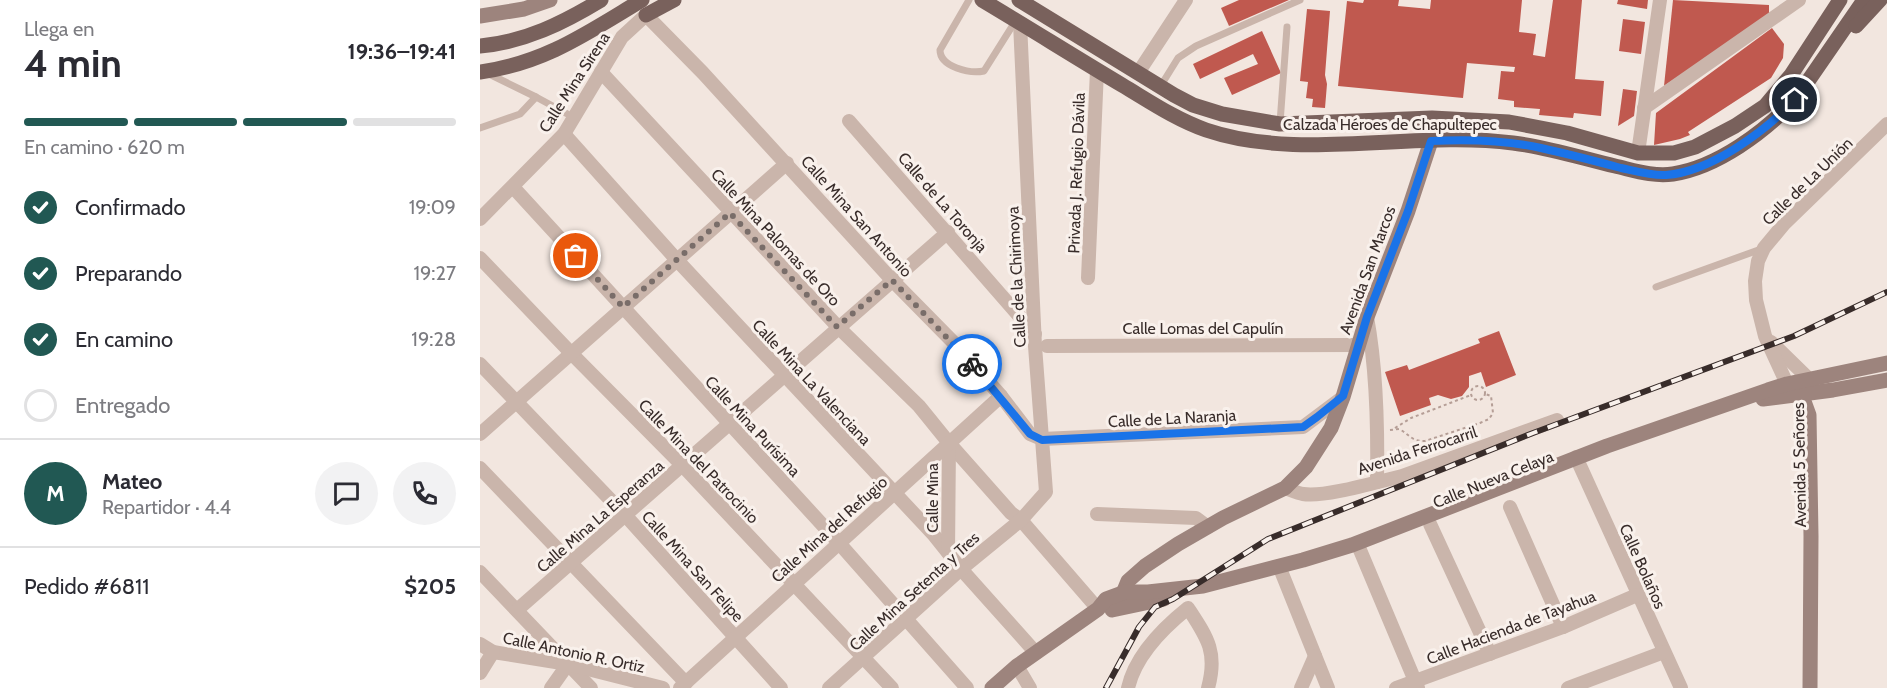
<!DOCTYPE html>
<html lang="es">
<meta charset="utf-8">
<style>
body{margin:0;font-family:Cabin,sans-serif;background:#f2f2f3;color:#2b2b33;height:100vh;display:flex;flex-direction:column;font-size:22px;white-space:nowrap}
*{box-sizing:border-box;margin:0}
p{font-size:20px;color:#7c7c81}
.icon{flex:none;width:33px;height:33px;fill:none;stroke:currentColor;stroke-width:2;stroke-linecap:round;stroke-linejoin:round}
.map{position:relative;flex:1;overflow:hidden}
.details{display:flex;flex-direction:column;background:#fff;width:480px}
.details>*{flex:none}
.pin{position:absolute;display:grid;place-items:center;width:51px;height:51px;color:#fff;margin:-26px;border:3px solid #fff;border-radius:50%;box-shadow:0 2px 6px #0007}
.courier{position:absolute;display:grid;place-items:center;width:60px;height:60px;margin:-30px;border:4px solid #1a73e8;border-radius:50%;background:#fff;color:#222;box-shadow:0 2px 8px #0007}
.headline em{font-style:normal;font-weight:700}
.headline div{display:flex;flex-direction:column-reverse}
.headline{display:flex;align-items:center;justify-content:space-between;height:102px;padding:0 24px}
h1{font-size:39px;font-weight:700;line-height:45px}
.bar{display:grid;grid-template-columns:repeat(4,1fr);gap:9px 6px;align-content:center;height:72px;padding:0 24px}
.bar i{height:8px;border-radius:4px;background:#e1e1e2}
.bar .active{background:#215853}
.bar p{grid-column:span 4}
.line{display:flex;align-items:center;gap:15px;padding:0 24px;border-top:2px solid #e1e1e2}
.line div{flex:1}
.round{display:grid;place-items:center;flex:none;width:63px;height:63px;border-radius:32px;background:#f2f2f3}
ol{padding:0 24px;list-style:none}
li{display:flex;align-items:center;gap:18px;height:66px}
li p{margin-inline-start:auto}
li .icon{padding:6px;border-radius:50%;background:#215853;color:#fff;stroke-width:4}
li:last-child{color:#7c7c81}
li i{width:33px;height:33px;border:3px solid #e1e1e2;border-radius:50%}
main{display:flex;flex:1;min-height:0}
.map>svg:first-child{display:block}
</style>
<main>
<section class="details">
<div class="headline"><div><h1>4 min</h1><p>Llega en</p></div><em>19:36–19:41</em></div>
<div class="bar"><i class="active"></i><i class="active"></i><i class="active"></i><i></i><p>En camino · 620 m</p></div>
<ol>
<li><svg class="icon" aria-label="check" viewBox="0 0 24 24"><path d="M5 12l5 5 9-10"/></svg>Confirmado<p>19:09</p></li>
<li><svg class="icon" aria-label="check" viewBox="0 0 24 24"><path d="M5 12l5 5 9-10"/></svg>Preparando<p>19:27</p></li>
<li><svg class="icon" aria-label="check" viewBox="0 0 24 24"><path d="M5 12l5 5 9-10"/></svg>En camino<p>19:28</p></li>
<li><i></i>Entregado</li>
</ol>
<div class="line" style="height:108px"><b class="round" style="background:#215853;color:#fff">M</b><div><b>Mateo</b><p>Repartidor · 4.4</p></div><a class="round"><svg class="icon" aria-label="chat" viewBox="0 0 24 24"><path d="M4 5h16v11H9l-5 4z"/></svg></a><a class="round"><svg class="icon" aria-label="phone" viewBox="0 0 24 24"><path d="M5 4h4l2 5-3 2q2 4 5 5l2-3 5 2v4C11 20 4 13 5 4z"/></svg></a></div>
<div class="line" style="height:78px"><div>Pedido #6811</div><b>$205</b></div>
</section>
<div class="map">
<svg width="1407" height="688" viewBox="0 0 1407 688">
<rect width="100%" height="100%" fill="#f2e6df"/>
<!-- building -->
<g fill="#c0594f">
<path d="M759,0H809L749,26L741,8Z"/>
<path d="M884,0H919L918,6L950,9L951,0H1042L1039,32L1056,34L1053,55L1065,57L1073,0H1102L1095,79L1124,81L1121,116L1094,113L1093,118L1059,115L1060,109L1034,107V101L1018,99L1021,71L1034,72L1035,67L987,63L983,98L858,86L867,1L883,3Z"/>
<path d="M1138,0H1168L1167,9L1137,4Z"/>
<path d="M1193,0L1289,5V16L1184,86Z"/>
<path d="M827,9L850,11L845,75L847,84L845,108L832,107L833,99L826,98L828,82L820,81Z"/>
<path d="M1143,19L1165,22L1161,54L1139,51Z"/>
<path d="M1292,28L1304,44L1303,58L1291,78L1208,132L1210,135L1200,139L1174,145L1176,113Z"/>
<path d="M782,31L801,73L752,95L744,78L778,64L773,54L720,79L713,64Z"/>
<path d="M1143,89L1157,91L1154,116L1138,126Z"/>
<path d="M1019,331L1036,375L1006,387L1001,372L989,376V387L982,396L971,399L958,395L949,398L951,405L920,416L905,372L927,365L929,370L1000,343L998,339Z"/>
</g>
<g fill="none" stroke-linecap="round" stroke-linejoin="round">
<!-- path -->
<g stroke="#b59e96" stroke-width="2" stroke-dasharray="3 3" stroke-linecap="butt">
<circle cx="998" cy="393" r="7"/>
<path d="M915,428L931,418L991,395"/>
<path d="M910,430L919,429C929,434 932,442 945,441L1000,423L1009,419L1013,413L1011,396L1005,394"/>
</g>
<!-- lane -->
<g stroke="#cab5ab" stroke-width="7">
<path d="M489,0L460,50C460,67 490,74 504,71L536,20"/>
<path d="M680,87L698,58L716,46L820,0"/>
<path d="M56,97L93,117"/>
<path d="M800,123L807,27"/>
<path d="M0,128L40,114L56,97L7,73"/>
<path d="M1176,287L1284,248"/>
</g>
<!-- street -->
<g stroke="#cab5ab" stroke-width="14">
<path d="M121,72L358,327L439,406L469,443L531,513L541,520L618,609"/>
<path d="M658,73L706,0"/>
<path d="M1164,108L1319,0"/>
<path d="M369,121L555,334"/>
<path d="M84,134L196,259L453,534L481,569L556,653"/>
<path d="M1158,153L1180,0"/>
<path d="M33,187L359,543L487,688"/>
<path d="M0,219L84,134L142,37L166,15L223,73L412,280L474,343L521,396L550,434L562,439L823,427L863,397"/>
<path d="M0,258L91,353L202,465L412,688"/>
<path d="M608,278L617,70"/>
<path d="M887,317C897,371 898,427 897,482"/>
<path d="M1291,342L1330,380"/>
<path d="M567,346L878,345"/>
<path d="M0,364L146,516L301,688"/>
<path d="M1307,384L1285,336L1276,300L1275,281L1278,261L1284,248L1304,224L1407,124"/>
<path d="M0,434L307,163"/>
<path d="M1096,457L1201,688"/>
<path d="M0,468L206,683"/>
<path d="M805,488C811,490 817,493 823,494C844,498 900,481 922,476L1077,420"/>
<path d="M1030,507L1083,627"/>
<path d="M617,514L716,518L728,527"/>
<path d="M950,524L1010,654"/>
<path d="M880,550L938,688"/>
<path d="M468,552L469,443"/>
<path d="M799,566L848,688"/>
<path d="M0,572L111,688"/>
<path d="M37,610L468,232"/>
<path d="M0,644L13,652L88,664L183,688"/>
<path d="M537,666L550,688"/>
<path d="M0,673L13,652"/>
<path d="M71,688L88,664"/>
<path d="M200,688L521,396"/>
<path d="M349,688L481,569L541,520L566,492L555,346L540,23"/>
<path d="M648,688C655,657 683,628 708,608C727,637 738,652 728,688"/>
<path d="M821,688L835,656"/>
<path d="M916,688L1083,627L1157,595"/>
<path d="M1088,688L1184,652"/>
</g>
<!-- secondary -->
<g stroke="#9d847d" stroke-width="15">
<path d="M0,16L44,9L70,0"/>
<path d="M1311,388L1325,404L1329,415L1331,536L1330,688"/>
<path d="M1283,399L1353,390L1407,380"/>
<path d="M641,598L648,581L665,566L698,544L743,518L805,488L826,467L851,428L863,397L887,317L928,211L951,141"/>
<path d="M632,610L684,599"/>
<path d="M512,688L537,666L618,609L626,599L645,592H668L723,586L823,560L872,545L1127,446L1288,390L1307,384L1407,363"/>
</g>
<!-- primary -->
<g stroke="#79615c" stroke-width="15">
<path d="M502,0C549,28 595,57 642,85C669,101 695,119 726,130C820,162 934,130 1033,143C1067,147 1101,158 1135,166C1153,170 1173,177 1193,174C1238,167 1284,132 1315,100L1384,0"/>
<path d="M539,0L694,95L713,105L742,114L800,124L952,118L1029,122L1087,133L1158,153H1194L1215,147L1255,126L1285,106L1311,75L1360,0"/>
<path d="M166,15L194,0"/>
<path d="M1376,26L1400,0"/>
<path d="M0,46C45,42 83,23 121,0"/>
<path d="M0,72C65,63 107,33 162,0"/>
</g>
<!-- rail casing -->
<g stroke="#382c2a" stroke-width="6">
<path id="rail" d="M626,688L659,627L675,607L693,599L788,539L1053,433L1314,336L1407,292"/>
</g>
<!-- rail -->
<use href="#rail" stroke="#f9f1ec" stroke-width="4" stroke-dasharray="11" stroke-linecap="butt"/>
</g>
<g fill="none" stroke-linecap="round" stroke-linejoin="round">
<!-- done -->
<path stroke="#796d69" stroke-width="6" stroke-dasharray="0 10.8" d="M96,256L143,307L250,213L357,327L412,280L492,364"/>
<!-- route -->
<path stroke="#1a73e8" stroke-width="8" d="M492,364L550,434L562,440L823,427L837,417L863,396L887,317L928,211L951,141C988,139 1025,140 1061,148C1088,154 1115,161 1141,168C1155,171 1172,176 1186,175C1231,172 1285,131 1315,100"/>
</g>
<g text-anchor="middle" stroke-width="6" stroke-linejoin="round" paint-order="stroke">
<!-- street labels -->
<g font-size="16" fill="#382c2a" stroke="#f9f1ec">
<text transform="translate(94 82) rotate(-57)" y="6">Calle Mina Sirena</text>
<text x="910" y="130">Calzada Héroes de Chapultepec</text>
<text transform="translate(596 173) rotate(-88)" y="6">Privada J. Refugio Dávila</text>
<text transform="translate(1327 181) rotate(-44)" y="6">Calle de La Unión</text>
<text transform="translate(463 202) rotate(49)" y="6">Calle de La Toronja</text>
<text transform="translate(377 216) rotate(48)" y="6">Calle Mina San Antonio</text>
<text transform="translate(296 237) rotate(47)" y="6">Calle Mina Palomas de Oro</text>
<text transform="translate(887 270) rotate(-70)" y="6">Avenida San Marcos</text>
<text transform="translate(536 277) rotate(-93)" y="6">Calle de la Chirimoya</text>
<text x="723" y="334">Calle Lomas del Capulín</text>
<text transform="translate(332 382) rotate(47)" y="6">Calle Mina La Valenciana</text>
<text transform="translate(692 418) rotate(-3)" y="6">Calle de La Naranja</text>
<text transform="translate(273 426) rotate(47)" y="6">Calle Mina Purísima</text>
<text transform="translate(937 450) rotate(-18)" y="6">Avenida Ferrocarril</text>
<text transform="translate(219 461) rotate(46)" y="6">Calle Mina del Patrocinio</text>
<text transform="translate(1319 465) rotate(-91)" y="6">Avenida 5 Señores</text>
<text transform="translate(1013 479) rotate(-22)" y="6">Calle Nueva Celaya</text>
<text transform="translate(452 498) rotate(-90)" y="6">Calle Mina</text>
<text transform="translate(120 516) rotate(-41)" y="6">Calle Mina La Esperanza</text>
<text transform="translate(349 529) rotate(-42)" y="6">Calle Mina del Refugio</text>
<text transform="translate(213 566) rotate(48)" y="6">Calle Mina San Felipe</text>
<text transform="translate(1163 566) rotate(66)" y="6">Calle Bolaños</text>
<text transform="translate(434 591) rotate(-42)" y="6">Calle Mina Setenta y Tres</text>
<text transform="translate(1031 627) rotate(-21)" y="6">Calle Hacienda de Tayahua</text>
<text transform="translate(94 652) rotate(12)" y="6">Calle Antonio R. Ortiz</text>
</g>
</g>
</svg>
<div class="pin" style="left:96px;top:256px;background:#ea580c"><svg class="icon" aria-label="bag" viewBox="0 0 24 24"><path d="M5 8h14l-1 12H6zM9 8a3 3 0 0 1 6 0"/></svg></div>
<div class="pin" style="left:1315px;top:100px;background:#1f2937"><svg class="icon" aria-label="home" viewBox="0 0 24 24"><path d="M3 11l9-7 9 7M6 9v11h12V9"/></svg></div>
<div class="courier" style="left:492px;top:364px"><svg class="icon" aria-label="bike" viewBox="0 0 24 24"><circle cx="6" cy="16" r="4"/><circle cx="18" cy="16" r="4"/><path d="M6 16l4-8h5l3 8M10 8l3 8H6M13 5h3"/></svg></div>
</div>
</main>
